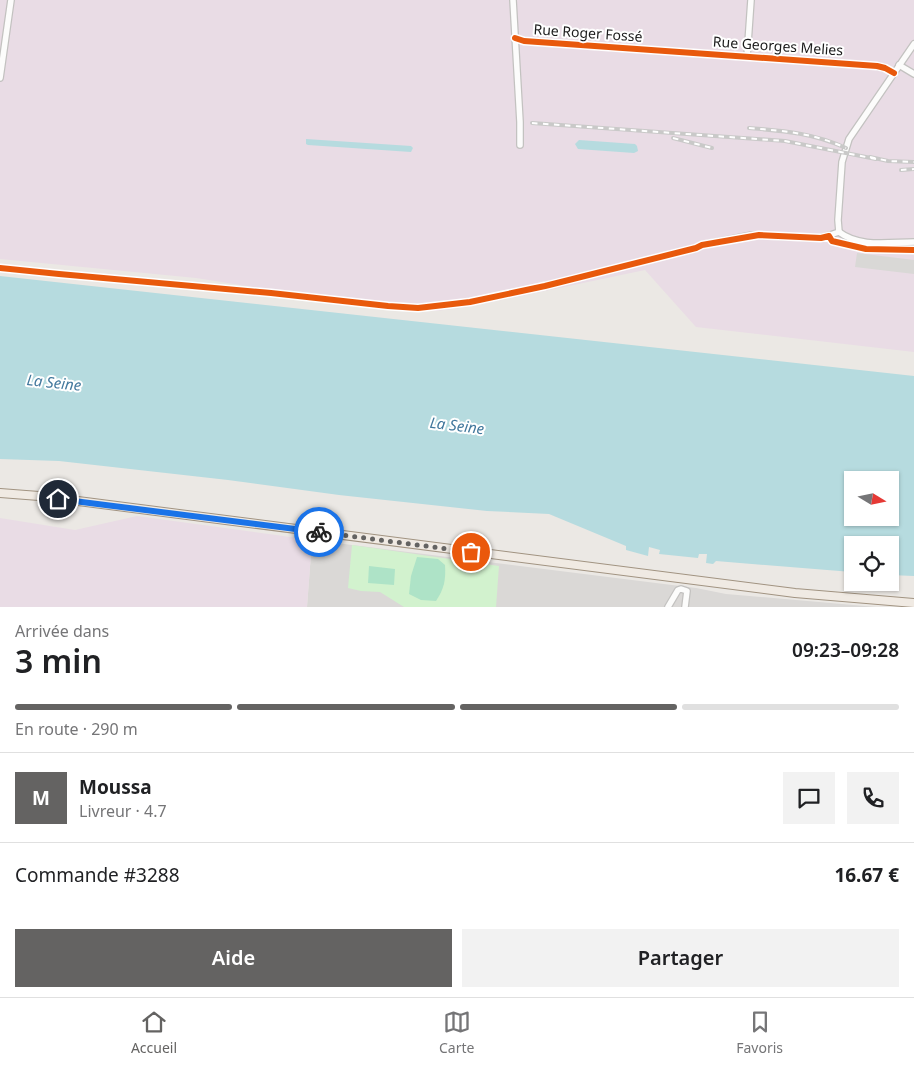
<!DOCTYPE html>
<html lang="fr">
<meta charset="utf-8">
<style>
body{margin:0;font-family:"Noto Sans",sans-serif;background:#f2f2f2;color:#202124;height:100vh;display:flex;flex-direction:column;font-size:19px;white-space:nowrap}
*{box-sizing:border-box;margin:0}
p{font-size:16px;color:#757577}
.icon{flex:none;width:28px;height:28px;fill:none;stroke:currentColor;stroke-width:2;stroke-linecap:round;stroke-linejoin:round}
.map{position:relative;height:607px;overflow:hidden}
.drawer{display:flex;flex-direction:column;background:#fff;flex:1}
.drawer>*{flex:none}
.needle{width:32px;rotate:100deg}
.tools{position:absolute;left:844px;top:471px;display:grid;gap:10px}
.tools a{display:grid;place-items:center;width:55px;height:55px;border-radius:0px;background:#fff;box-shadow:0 1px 4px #0004;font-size:25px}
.pin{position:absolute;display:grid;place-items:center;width:42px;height:42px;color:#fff;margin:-21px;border:2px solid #fff;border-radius:50%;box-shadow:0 1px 5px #0007}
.courier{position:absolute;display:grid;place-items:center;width:50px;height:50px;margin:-25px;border:4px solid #1a73e8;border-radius:50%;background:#fff;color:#222;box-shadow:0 1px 6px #0007}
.head em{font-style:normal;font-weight:600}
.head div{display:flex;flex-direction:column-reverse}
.head{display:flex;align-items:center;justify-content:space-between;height:85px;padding:0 15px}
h1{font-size:32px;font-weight:600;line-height:38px}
.bar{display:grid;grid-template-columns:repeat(4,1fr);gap:8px 5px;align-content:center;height:60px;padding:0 15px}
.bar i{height:6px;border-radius:4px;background:#e0e0e0}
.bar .current{background:#646362}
.bar p{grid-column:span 4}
.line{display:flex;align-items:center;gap:12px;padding:0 15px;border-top:1px solid #e0e0e0}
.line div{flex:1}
.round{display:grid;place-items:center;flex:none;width:52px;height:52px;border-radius:0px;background:#f2f2f2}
.button{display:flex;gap:10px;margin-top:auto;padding:10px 15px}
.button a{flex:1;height:58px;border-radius:0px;background:#646362;color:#fff;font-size:20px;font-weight:600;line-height:58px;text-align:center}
.button a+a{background:#f2f2f2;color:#202124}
.dock{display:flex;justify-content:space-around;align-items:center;height:70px;border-top:1px solid #e0e0e0;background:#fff;font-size:14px;color:#757577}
.dock a{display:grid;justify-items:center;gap:2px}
.dock .current{color:#646362}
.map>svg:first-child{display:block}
</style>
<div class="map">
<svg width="914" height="607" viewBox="0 0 914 607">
<rect width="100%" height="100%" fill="#ebe8e4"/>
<!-- residential -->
<path fill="#dad8d6" d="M312,540L696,588L726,594L876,607H307Z"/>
<!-- industrial -->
<g fill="#e9dce5">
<path d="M0,0H914V352L696,327L645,270L468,307L436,311H403L196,278L0,259Z"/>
<path d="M137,516L312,540L307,607H0V518L75,530Z"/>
</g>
<!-- religious -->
<path fill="#d9d8d6" d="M857,253L914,260V274L855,267Z"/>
<!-- park -->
<path fill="#d2f2ce" d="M352,545L499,566L496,607H404L380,592L361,591L348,588Z"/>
<!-- pitch -->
<g fill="#aee3c7">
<path d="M417,557L438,559L445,565C446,580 444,589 436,601L421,600L409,594L411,576Z"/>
<path d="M369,566L395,569L394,585L368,583Z"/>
</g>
<!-- water -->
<g fill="#b6dbdf" fill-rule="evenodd">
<path d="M306,139L411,146L413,148L411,152L308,145L306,144Z"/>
<path d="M579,140L635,144L637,146L638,151L634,153L578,149L575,144Z"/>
<path d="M0,276L914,376V576L890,575V545H852V572L716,561L713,564L706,563L707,554H699L698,558L659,554L660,550L649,547L648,556L626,550V546L549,514L487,511L339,495L228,480L59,461L0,459ZM852,480H890V518H852Z"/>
</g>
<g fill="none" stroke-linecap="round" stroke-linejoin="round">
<!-- minor casing -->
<g stroke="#c3c2c0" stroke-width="8">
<g id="minor">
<path d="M513,0L520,122V145"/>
<path d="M515,38L524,41L877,66L885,68L894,73"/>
<path d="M747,57L751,0"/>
<path d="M899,65L914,74"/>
<path d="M0,78L11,0"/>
<path d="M839,232L838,220L842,162L849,139L914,44"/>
<path d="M839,232C860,248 889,242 914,242"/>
<path d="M696,248L702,245L752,235L821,238L839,232"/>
<path d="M668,607L678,590L681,589L687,591L685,607"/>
</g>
</g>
<!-- major casing -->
<g stroke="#a19381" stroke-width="10">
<path id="major" d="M0,493L39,496L795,593L914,603"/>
</g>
<!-- minor -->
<use href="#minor" stroke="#fcfcfb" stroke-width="5.5"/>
<!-- major -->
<use href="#major" stroke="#f0eae3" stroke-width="8"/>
<!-- rail casing -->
<g stroke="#c9c9c8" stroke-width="4">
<g id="rail">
<path d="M532,123L785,141L876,159"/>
<path d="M749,128C785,131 813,133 846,148"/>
<path d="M673,138L712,148"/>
<path d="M870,157L888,161L914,162"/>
<path d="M901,170L914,169"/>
</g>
</g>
<!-- rail -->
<use href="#rail" stroke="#fff" stroke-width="2" stroke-dasharray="5.5" stroke-linecap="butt"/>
<!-- cycleway casing -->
<g stroke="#fff" stroke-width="9">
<g id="cycleway">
<path d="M515,38L524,41L877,66L885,68L894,73"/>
<path d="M0,268L59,274L271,293L388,306L418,308L470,302L545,286L696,248L702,245L759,235L821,238L829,236L832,241L866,249L914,250"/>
</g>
</g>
<!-- cycleway -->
<use href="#cycleway" stroke="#e8590c" stroke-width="6"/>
</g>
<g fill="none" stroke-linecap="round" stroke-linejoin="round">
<!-- done -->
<path stroke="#646362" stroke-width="5" stroke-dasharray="0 9" d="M319,532L471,552"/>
<!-- route -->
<path stroke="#1a73e8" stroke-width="6" d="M58,499L319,532"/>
</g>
<g text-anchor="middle" stroke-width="4" stroke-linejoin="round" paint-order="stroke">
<!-- street labels -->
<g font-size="14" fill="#1c1c1c" stroke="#fff">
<text transform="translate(588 33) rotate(4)" y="5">Rue Roger Fossé</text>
<text transform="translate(778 46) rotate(4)" y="5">Rue Georges Melies</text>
</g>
<!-- water labels -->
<g font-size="15" font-style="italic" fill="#42789d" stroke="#fff">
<text transform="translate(54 383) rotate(6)" y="5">La Seine</text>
<text transform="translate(457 426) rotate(7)" y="5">La Seine</text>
</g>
</g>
</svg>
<div class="tools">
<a><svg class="needle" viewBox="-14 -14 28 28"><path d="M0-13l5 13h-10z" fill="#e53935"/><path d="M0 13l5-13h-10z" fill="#757577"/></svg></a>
<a><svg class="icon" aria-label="locate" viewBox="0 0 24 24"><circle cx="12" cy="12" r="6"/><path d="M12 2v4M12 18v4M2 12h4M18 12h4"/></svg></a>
</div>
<div class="pin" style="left:471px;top:552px;background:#ea580c"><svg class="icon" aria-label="bag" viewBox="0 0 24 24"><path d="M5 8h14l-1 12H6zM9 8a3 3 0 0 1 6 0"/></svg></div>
<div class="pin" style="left:58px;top:499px;background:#1f2937"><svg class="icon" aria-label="home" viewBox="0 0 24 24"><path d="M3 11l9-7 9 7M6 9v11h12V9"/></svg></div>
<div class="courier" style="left:319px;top:532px"><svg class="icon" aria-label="bike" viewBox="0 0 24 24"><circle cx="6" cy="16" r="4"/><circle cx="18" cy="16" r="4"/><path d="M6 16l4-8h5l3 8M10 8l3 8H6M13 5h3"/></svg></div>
</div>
<section class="drawer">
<div class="head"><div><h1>3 min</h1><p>Arrivée dans</p></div><em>09:23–09:28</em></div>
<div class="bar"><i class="current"></i><i class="current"></i><i class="current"></i><i></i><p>En route · 290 m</p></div>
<div class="line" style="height:90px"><b class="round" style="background:#646362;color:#fff">M</b><div><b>Moussa</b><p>Livreur · 4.7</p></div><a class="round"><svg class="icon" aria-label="chat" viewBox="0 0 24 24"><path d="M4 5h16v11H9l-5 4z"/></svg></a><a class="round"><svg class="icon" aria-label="phone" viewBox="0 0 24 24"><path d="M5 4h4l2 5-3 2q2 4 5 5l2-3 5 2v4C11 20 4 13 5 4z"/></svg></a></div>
<div class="line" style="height:65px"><div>Commande #3288</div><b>16.67 €</b></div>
<div class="button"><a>Aide</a><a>Partager</a></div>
</section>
<nav class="dock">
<a class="current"><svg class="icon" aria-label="home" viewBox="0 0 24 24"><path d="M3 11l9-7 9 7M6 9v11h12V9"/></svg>Accueil</a>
<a><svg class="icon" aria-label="map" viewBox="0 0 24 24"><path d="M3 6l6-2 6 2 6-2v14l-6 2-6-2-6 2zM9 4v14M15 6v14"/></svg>Carte</a>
<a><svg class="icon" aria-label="saved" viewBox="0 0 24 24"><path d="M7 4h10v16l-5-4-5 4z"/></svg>Favoris</a>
</nav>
